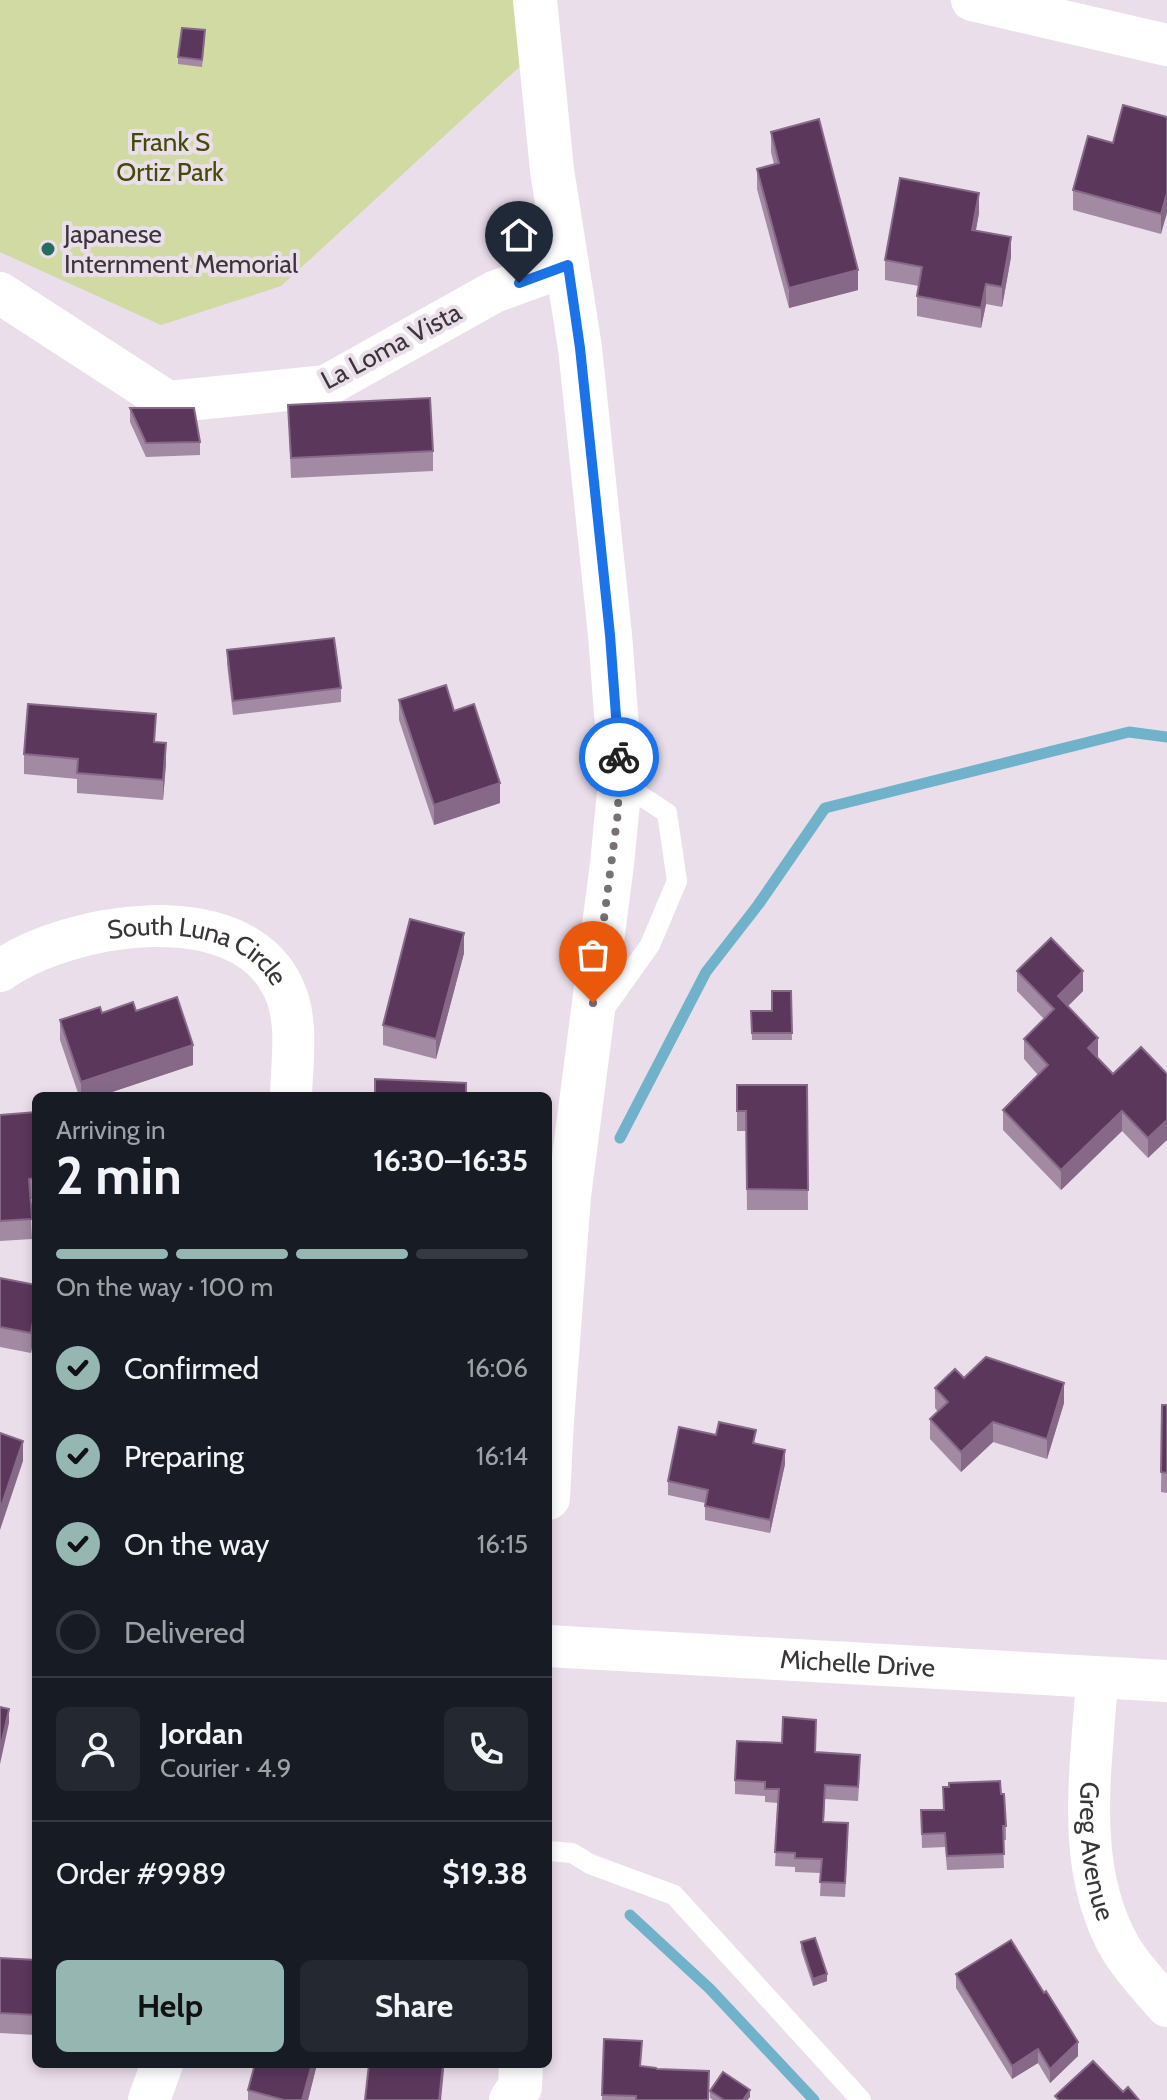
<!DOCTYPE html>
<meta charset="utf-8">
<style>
body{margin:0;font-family:Cabin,sans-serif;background:#242831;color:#f1f3f6;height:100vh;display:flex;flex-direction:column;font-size:30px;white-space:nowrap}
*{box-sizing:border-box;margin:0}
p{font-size:26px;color:#9ea1a6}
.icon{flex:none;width:44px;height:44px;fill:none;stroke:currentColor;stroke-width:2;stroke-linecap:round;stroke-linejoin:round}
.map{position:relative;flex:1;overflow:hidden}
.panel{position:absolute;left:32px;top:1092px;width:520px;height:976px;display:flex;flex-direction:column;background:#171b24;border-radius:12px;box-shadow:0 4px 12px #0003}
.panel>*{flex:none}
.pin{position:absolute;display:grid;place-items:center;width:68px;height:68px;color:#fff;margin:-82px -34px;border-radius:50% 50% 50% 0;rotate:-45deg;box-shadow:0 0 8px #0007}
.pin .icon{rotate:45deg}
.courier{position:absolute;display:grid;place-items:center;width:80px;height:80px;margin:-40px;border:6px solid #1a73e8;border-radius:50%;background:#fff;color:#222;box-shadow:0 2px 10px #0007}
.headline em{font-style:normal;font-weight:800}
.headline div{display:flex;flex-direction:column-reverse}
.headline{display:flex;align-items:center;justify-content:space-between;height:136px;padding:0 24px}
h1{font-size:52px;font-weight:800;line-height:60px}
.bar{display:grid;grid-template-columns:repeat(4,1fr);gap:12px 8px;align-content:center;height:96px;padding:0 24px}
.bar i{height:10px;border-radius:6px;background:#363941}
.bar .current{background:#96b6b2}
.bar p{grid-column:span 4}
.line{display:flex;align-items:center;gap:20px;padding:0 24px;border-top:2px solid #363941}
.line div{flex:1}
.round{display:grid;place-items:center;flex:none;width:84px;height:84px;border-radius:12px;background:#242831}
ol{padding:0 24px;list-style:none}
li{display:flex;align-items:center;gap:24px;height:88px}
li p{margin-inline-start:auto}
li .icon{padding:8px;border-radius:50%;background:#96b6b2;color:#111;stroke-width:4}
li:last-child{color:#9ea1a6}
li i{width:44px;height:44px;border:4px solid #363941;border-radius:50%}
.action{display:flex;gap:16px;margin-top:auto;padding:16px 24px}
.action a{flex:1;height:92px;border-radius:12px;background:#96b6b2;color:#111;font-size:32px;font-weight:800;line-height:92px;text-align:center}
.action a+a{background:#242831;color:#f1f3f6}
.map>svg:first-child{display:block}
</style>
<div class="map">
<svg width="1167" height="2100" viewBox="0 0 1167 2100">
<rect width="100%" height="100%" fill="#eadeea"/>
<!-- green -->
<path fill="#d0daa2" d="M0,0H541L540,48L281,286L161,325L0,252Z"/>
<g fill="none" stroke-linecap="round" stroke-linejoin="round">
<!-- stream -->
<g stroke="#71b2cb" stroke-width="11">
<path d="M620,1138L706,972L758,905L825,808L1129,732L1167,737"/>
<path d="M630,1915L710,1989L814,2100"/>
</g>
<!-- service -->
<g stroke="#fff" stroke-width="20">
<path d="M603,1011L650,945L677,881L667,813L620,782"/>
<path d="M548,1851L572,1853L590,1864L674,1895L861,2100"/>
</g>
<!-- minor -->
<g stroke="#fff" stroke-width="42">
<path d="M972,0L1167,45"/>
<path d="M0,293L168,402L326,386L494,292L568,265"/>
<path id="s1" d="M0,971C68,923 239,894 283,987C299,1020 292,1060 291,1096"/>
<path id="s2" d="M548,1646L1167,1681"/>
<path id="s3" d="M1097,1678C1092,1767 1073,1867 1121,1949C1134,1970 1151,1988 1167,2006"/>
<path d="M149,2100L162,2064"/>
</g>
<!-- tertiary -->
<g stroke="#fff" stroke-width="44">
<path d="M535,0L552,170L580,348L610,635L619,752L620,782L612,864L569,1196L552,1421L548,1498"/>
<path d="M511,2100L520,2087L521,2064"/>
</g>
</g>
<!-- wall -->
<g fill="#a28aa3">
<path d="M205,38L202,67L178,64V57Z"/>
<path d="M1167,117L1161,234L1073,210V190L1113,143Z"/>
<path d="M771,132L858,290L789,308L757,189V169L774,164L771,152Z"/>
<path d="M979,213L976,230L1011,257L1002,307L986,304L981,328L917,316V296L919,286L885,280V260Z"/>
<path d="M288,405L433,451V471L291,478Z"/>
<path d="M130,408L200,442V455L146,457L130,422Z"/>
<path d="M227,650L341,688V702L233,715L227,664Z"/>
<path d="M399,700L454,711L500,803L434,825L399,720Z"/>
<path d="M155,742L166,763L163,800L77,793V779L24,774V754Z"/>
<path d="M464,953L436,1059L383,1045V1025Z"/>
<path d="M1017,971L1083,991L1068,1006L1098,1058L1113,1074H1167L1148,1158L1122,1131L1061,1190L1003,1130V1110L1038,1075L1024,1059V1039L1044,1019L1017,991Z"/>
<path d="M791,991L792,1040H752L751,1011H772Z"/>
<path d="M136,1011L193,1065L100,1096H79L60,1040V1020L102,1013Z"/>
<path d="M737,1085H807L808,1210H747L746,1131H737Z"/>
<path d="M36,1112V1199H30L32,1239L0,1241V1115Z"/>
<path d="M0,1278L36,1285L31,1353L0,1347Z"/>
<path d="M935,1388L1064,1403L1047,1459L993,1442L961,1472L930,1439V1419L938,1412L935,1408Z"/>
<path d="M1162,1405H1167V1493L1161,1492Z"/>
<path d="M756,1443L785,1464L770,1533L705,1520V1503L668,1495V1481Z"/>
<path d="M816,1733L815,1752L860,1769L858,1801L825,1799L824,1822L848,1837L845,1897L820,1896L821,1873L795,1872V1867L775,1866L778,1803L765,1802V1796L735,1794V1780Z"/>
<path d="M1001,1794L1006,1826V1840H1003L1004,1868L947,1870L945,1847L922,1848L921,1810H944Z"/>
<path d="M801,1942L827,1981L813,1986L801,1950Z"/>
<path d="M0,1958L36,1960V2035L0,2033Z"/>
<path d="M956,1974L1078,2056L1050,2083L1038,2063L1012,2079L956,1988Z"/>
<path d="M604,2039L641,2066L657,2069L708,2100H602Z"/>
<path d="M317,2064L308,2100H248V2090Z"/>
<path d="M710,2091L750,2097L747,2100H713L710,2098Z"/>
</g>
<!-- shaded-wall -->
<g fill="#866987">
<path d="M979,193V213L972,250V230Z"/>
<path d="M1167,193V213L1161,234V214Z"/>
<path d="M1011,237V257L1002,307V287Z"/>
<path d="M858,270V290L789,308V288Z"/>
<path d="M986,284V304L981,328V308Z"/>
<path d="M166,743V763L163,800V780Z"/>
<path d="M500,783V803L434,825V805Z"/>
<path d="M464,933V953L436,1059V1039Z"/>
<path d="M1083,971V991L1058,1016V996Z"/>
<path d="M1098,1038V1058L1088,1048Z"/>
<path d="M193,1045V1065L100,1096H81V1082Z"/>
<path d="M1122,1111V1131L1061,1190V1170Z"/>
<path d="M1167,1120V1140L1148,1158V1138Z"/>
<path d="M36,1305V1325L31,1353V1333Z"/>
<path d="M1064,1383V1403L1047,1459V1439Z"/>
<path d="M993,1422V1442L961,1472V1452Z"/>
<path d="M23,1441V1461L0,1530V1510Z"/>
<path d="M785,1450V1464L770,1533V1520Z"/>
<path d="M9,1709V1723L0,1764V1750Z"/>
<path d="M827,1974V1981L813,1986V1979Z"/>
<path d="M1078,2042V2056L1050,2083V2069Z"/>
<path d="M1038,2049V2063L1012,2079V2066Z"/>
<path d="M312,2064H317L308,2100H302Z"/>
<path d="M443,2064H444V2070L441,2100H439Z"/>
<path d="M750,2090V2097L747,2100H743Z"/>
</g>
<!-- building -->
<g fill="#5b375c" stroke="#866987" stroke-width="2">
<path d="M182,28L205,30L202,60L178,57Z"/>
<path d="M1123,105L1167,117V193L1161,214L1073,190L1088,136L1113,143Z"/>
<path d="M819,119L858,270L789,288L757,169L779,163L771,132Z"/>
<path d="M900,178L979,193L972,230L1011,237L1002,287L986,284L981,308L917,296L922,267L885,260Z"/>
<path d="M430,398L433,451L291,458L288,405Z"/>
<path d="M130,408H194L200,442L146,443Z"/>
<path d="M334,638L341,688L233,701L227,650Z"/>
<path d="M446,685L454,711L474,704L500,783L434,805L399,700Z"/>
<path d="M28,704L156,714L154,742L166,743L163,780L77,773L78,759L24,754Z"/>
<path d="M410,919L464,933L436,1039L383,1025Z"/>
<path d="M1051,938L1083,971L1058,996L1098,1038L1088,1048L1113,1074L1141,1047L1167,1074V1120L1148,1138L1122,1111L1061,1170L1003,1110L1048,1065L1024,1039L1054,1009L1017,971Z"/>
<path d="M772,991H791L792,1033H752L751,1011H772Z"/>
<path d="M177,997L193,1045L81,1082L60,1020L100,1007L102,1013L133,1002L136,1011Z"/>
<path d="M375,1079L466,1083V1096H375Z"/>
<path d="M737,1085H807L808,1190L747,1189L746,1111H737Z"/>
<path d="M36,1112V1178L29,1179L32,1219L0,1221V1115Z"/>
<path d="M0,1278L36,1285V1305L31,1333L0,1327Z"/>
<path d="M986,1357L1064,1383L1047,1439L993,1422L961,1452L930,1419L948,1402L935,1388L955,1369L964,1378Z"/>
<path d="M1162,1405H1167V1473L1161,1472Z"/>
<path d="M719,1422L756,1430L753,1443L785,1450L770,1520L705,1506L708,1490L668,1481L679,1427L716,1435Z"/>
<path d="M0,1433L23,1441L0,1510Z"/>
<path d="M0,1707L9,1709L0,1750Z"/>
<path d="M783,1717L816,1720L815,1752L860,1755L858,1787L825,1785L823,1822L848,1823L845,1883L820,1882L822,1859L795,1858V1853L775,1852L779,1789H765V1782L735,1780L737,1741L782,1743Z"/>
<path d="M1000,1781L1001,1794H1004L1006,1826H1003L1004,1854L947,1856L945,1833L922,1834L921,1810H944L943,1787H949V1783Z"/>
<path d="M815,1938L827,1974L813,1979L801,1942Z"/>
<path d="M1011,1940L1044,1993L1046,1991L1078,2042L1050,2069L1038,2049L1012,2066L956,1974Z"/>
<path d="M0,1958L36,1960V2015L0,2013Z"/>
<path d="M604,2039L642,2041L640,2066L656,2068L657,2069L709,2071L708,2100H636V2096L602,2095Z"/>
<path d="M1093,2061L1123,2092L1128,2087L1139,2100H1059L1055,2096Z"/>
<path d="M255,2064H312L302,2100H284L248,2090Z"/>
<path d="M369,2064H443L439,2100H365Z"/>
<path d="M723,2072L750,2090L743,2100H724L710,2091Z"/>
</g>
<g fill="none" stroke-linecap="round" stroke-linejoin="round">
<!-- done -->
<path stroke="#777077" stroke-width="8" stroke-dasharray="0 14.4" d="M593,1003L618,812L619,757"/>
<!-- route -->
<path stroke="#1a73e8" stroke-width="10" d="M519,283L568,265L580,348L610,635L619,757"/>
</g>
<!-- markers -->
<circle fill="#266c5f" stroke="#eadeea" stroke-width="3" cx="48" cy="249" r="8"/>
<g text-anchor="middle" stroke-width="8" stroke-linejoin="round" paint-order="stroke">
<!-- park labels -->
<g font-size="26" fill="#434a08" stroke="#eadeea">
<text x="170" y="151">Frank S<tspan x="170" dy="30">Ortiz Park</tspan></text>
</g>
<!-- poi labels -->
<g font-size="26" fill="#393539" stroke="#eadeea" text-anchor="start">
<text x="64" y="243">Japanese<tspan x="64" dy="30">Internment Memorial</tspan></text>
</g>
<!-- street labels -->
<g font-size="26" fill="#393539" stroke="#eadeea">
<text transform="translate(391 346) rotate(-28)" y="9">La Loma Vista</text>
<text dy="9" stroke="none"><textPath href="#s1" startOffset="212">South Luna Circle</textPath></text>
<text dy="9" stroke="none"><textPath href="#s2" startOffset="310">Michelle Drive</textPath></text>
<text dy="9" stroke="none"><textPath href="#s3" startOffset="174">Greg Avenue</textPath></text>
</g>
</g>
</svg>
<div class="pin" style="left:593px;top:1003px;background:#ea580c"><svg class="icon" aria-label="bag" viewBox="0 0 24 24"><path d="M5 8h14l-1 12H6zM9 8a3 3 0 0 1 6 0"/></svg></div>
<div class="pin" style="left:519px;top:283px;background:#1f2937"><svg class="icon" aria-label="home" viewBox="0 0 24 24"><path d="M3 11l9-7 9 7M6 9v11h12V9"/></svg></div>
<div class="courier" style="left:619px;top:757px"><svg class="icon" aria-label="bike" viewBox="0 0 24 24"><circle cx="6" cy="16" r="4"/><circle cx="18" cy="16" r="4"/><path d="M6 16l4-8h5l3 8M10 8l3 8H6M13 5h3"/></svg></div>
<section class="panel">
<div class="headline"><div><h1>2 min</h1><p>Arriving in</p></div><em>16:30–16:35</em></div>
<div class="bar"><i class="current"></i><i class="current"></i><i class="current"></i><i></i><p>On the way · 100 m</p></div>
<ol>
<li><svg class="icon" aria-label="check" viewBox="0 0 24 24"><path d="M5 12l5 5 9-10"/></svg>Confirmed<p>16:06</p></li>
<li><svg class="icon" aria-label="check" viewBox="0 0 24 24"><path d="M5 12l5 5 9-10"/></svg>Preparing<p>16:14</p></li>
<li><svg class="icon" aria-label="check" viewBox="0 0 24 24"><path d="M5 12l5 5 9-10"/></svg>On the way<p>16:15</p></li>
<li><i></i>Delivered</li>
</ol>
<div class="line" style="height:144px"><a class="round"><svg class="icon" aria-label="person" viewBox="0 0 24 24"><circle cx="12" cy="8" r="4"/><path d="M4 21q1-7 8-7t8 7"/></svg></a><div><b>Jordan</b><p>Courier · 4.9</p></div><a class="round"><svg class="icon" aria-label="phone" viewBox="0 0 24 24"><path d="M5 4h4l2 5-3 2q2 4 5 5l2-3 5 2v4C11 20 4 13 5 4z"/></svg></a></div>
<div class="line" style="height:104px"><div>Order #9989</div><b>$19.38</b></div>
<div class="action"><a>Help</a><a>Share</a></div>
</section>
</div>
